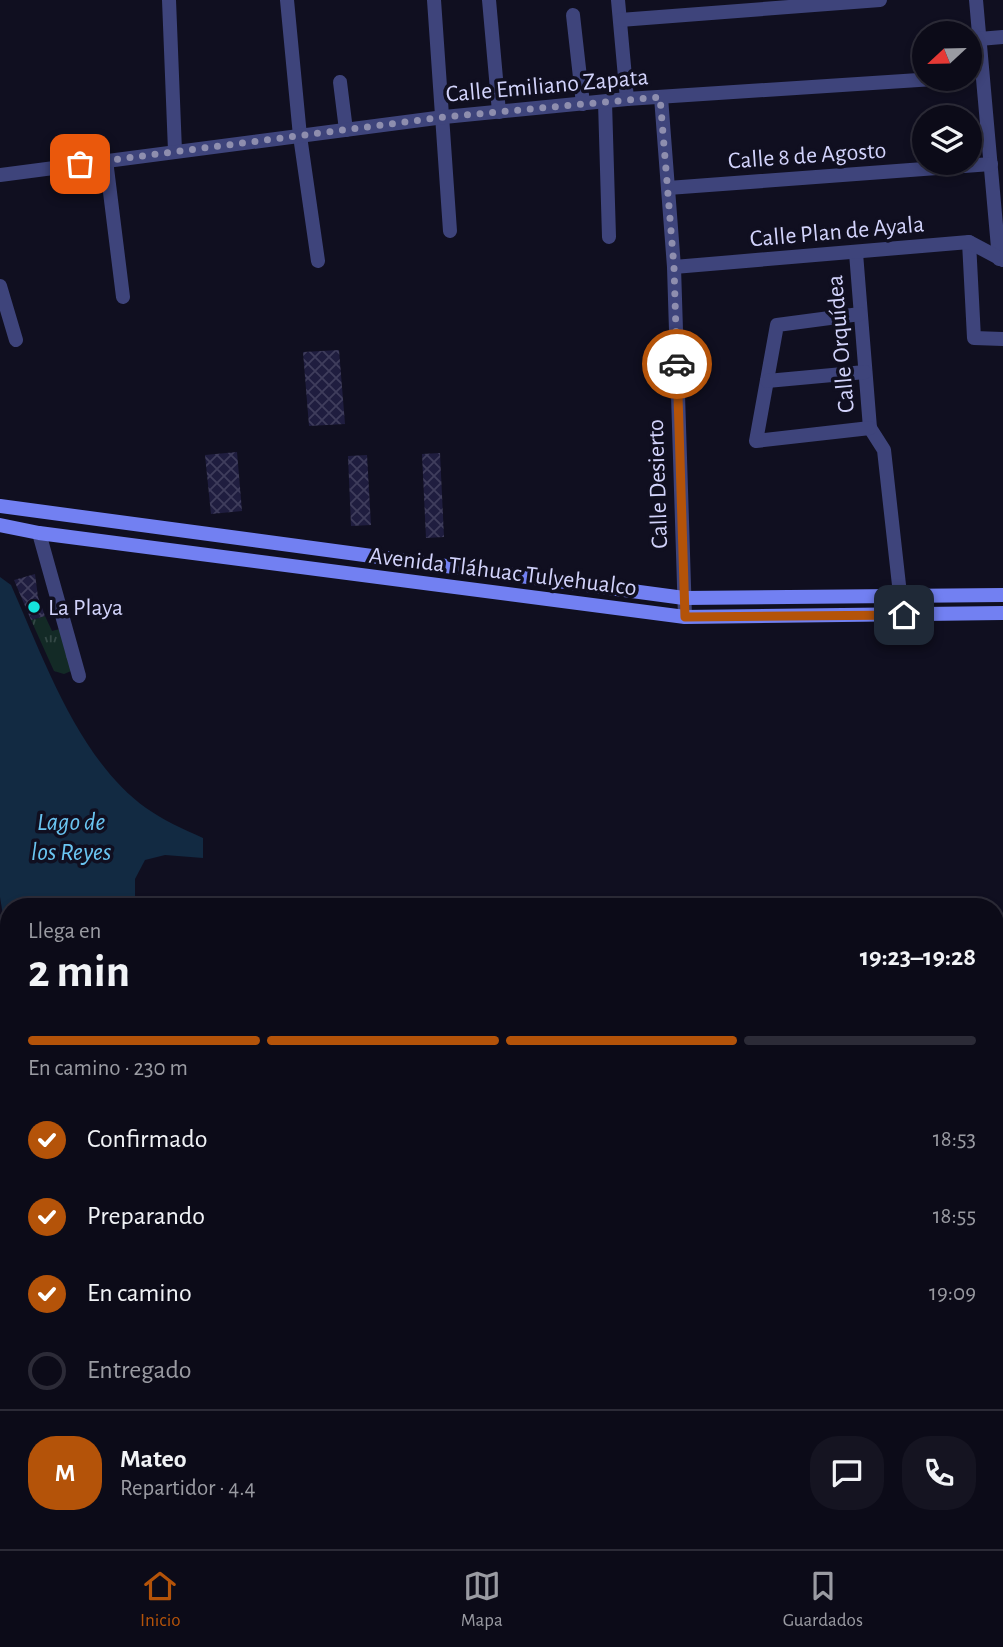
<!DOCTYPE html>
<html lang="es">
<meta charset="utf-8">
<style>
body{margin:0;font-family:"Alegreya Sans",sans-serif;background:#151421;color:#f1f3f6;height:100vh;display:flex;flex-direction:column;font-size:26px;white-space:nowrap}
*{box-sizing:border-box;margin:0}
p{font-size:23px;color:#9a9ba2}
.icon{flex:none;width:38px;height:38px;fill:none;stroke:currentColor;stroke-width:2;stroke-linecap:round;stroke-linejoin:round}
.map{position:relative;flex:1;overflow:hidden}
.details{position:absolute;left:0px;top:898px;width:1004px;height:653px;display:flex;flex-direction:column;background:#0c0b18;border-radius:28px 28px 0 0;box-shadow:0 4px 10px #0003,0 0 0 2px #2c2b37}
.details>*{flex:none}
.needle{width:46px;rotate:248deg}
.buttons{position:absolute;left:912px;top:21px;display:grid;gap:14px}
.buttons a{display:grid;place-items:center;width:70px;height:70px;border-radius:50%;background:#0c0b18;box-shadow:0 4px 10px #0003,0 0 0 2px #2c2b37;font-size:35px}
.pin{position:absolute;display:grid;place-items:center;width:60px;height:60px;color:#fff;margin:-30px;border-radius:14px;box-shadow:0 4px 10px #0006}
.courier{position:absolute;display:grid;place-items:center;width:70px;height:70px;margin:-35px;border:5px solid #b45309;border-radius:50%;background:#fff;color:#222;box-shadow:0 2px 9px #0007}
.head em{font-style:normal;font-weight:700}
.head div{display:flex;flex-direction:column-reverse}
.head{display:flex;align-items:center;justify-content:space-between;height:119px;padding:0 28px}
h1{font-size:46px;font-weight:700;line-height:52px}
.bar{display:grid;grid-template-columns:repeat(4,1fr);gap:10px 7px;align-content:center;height:84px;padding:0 28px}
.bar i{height:9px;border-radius:5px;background:#2c2b37}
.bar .active{background:#b45309}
.bar p{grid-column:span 4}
.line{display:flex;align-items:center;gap:18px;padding:0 28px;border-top:2px solid #2c2b37}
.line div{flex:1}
.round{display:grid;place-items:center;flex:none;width:74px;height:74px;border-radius:28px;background:#151421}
ol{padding:0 28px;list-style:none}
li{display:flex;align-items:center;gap:21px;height:77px}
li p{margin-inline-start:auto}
li .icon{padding:7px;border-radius:50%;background:#b45309;color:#fff;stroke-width:4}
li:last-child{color:#9a9ba2}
li i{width:38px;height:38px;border:4px solid #2c2b37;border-radius:50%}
.dock{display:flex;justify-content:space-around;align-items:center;height:98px;border-top:2px solid #2c2b37;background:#0c0b18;font-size:19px;color:#9a9ba2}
.dock a{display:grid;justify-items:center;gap:4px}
.dock .active{color:#b45309}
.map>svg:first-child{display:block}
</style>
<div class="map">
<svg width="1003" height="1549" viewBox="0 0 1003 1549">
<defs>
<pattern id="grass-tufts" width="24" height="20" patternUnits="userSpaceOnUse" patternTransform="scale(1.75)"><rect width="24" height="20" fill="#132a26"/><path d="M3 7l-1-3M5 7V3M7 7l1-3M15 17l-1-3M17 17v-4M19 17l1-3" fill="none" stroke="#344846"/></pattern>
<pattern id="building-cross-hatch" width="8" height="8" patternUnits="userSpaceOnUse" patternTransform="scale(1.75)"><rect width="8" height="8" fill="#1f1d3f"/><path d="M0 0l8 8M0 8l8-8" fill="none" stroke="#3f3d5c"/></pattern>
</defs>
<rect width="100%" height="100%" fill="#100f20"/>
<!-- grass -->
<g fill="url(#grass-tufts)">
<path d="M45,616L52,631L60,629L71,671L64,674L54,671L31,620Z"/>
<path d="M308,1542H772L777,1549H310Z"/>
</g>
<!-- water -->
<g fill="#122a42">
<path d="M0,577L11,585C44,659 78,759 146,808C163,820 183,829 203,838V858L165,855L145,860L135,879V906H9V979L8,946L0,897Z"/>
<path d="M223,1542H292L294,1549H226Z"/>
</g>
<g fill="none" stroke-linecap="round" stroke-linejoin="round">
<!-- canal -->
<g stroke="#122a42" stroke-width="14">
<path d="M996,1171L1003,1170"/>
<path d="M996,1250L1003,1248"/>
</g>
</g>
<!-- building -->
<g fill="url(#building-cross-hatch)">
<path d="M339,350L345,424L309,426L303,352Z"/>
<path d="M237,452L242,511L211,514L205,455Z"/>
<path d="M440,453L444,537L426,538L422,454Z"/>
<path d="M367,455L371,525L351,526L348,456Z"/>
<path d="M35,574L38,597L45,616L31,620L14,580Z"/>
</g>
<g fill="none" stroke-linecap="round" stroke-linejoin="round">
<!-- street -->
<g stroke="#3e447b" stroke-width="14">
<path d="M169,0L175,151"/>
<path d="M287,0L300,136L318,261"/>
<path d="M434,0L450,231"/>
<path d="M489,0L499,112"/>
<path d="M618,0L627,99"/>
<path d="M976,0L999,259"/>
<path d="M573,15L583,104"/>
<path d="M620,20L880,0"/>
<path d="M979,39L1003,37"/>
<path d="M340,82L346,130"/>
<path d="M661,97L674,267L685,617"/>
<path d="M605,102L609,237"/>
<path d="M106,160L123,297"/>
<path d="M0,175L444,117L627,99L934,79"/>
<path d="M668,188L991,164"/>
<path d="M969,242L974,338L1003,339"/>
<path d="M856,253L870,428L884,450L900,594"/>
<path d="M674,267L969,242L1003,260"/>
<path d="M0,286L16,340"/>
<path d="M860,314L777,325L756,441L870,428"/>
<path d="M767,381L865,372"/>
<path d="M39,533L79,676"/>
<path d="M0,1113L9,1112"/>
<path d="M0,1172L9,1169"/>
<path d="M0,1295L9,1291"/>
<path d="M0,1381L9,1378"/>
<path d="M0,1459L9,1456"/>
<path d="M0,1469L9,1495"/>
<path d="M0,1542L9,1540"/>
</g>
<!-- secondary -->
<g stroke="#7280f2" stroke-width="14">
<path d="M0,506L684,598L1003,595"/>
<path d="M0,525L39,533L685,617L1003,613"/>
</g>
</g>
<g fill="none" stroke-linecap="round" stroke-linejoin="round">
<!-- done -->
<path stroke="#8e8eae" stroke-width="7" stroke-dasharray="0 12.6" d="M80,164L444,117L660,97L674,267L677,364"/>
<!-- route -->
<path stroke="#b45309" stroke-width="9" d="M677,364L685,617L904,615"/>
</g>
<!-- markers -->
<circle fill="#15e4de" stroke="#100f20" stroke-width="2.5" cx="34" cy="607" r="7"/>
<g text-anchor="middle" stroke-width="7" stroke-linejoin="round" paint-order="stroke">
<!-- street labels -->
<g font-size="24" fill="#d2d3fb" stroke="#100f20">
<text transform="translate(547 85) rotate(-5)" y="8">Calle Emiliano Zapata</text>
<text transform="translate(807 155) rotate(-4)" y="8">Calle 8 de Agosto</text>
<text transform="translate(837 231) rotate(-5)" y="8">Calle Plan de Ayala</text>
<text transform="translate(840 344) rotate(-95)" y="8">Calle Orquídea</text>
<text transform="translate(657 484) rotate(-92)" y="8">Calle Desierto</text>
<text transform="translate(503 571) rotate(7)" y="8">Avenida Tláhuac Tulyehualco</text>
</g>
<!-- poi labels -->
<g font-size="24" fill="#d2d3fb" stroke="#100f20" text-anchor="start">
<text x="48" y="615">La Playa</text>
</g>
<!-- water labels -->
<g font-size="26" font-style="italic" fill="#6ac5f1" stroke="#100f20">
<text x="71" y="830">Lago de<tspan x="71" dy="30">los Reyes</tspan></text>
</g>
</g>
</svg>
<div class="buttons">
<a><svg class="needle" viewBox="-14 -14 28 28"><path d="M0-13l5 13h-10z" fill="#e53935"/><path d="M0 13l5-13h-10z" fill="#9a9ba2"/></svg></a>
<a><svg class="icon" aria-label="layers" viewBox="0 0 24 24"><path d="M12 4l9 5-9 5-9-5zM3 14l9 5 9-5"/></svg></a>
</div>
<div class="pin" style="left:80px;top:164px;background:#ea580c"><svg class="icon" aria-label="bag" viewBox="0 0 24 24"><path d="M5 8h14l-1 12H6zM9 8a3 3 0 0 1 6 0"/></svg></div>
<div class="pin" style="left:904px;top:615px;background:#1f2937"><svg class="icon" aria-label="home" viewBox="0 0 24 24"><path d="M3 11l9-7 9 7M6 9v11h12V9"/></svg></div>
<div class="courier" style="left:677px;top:364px"><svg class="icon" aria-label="car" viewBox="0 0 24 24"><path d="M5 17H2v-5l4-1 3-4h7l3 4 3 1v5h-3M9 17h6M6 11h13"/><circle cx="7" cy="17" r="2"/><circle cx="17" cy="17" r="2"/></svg></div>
<section class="details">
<div class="head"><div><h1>2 min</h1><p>Llega en</p></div><em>19:23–19:28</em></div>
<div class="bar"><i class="active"></i><i class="active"></i><i class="active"></i><i></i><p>En camino · 230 m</p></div>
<ol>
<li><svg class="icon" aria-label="check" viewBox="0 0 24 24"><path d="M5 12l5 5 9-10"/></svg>Confirmado<p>18:53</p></li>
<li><svg class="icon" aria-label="check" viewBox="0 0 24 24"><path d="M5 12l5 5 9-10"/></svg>Preparando<p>18:55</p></li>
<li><svg class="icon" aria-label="check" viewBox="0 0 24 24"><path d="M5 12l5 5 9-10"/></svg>En camino<p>19:09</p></li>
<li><i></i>Entregado</li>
</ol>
<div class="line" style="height:126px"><b class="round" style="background:#b45309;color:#fff">M</b><div><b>Mateo</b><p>Repartidor · 4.4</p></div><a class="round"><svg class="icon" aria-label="chat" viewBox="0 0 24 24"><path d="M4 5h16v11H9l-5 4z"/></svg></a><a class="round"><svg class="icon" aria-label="phone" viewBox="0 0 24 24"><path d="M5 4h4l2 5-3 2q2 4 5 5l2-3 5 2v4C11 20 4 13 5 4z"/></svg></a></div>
</section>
</div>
<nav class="dock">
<a class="active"><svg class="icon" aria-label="home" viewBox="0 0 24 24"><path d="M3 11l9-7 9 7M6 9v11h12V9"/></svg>Inicio</a>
<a><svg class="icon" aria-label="map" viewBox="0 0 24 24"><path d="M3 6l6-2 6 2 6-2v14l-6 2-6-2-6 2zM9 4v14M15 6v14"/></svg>Mapa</a>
<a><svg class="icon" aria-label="saved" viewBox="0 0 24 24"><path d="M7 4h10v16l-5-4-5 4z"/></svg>Guardados</a>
</nav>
